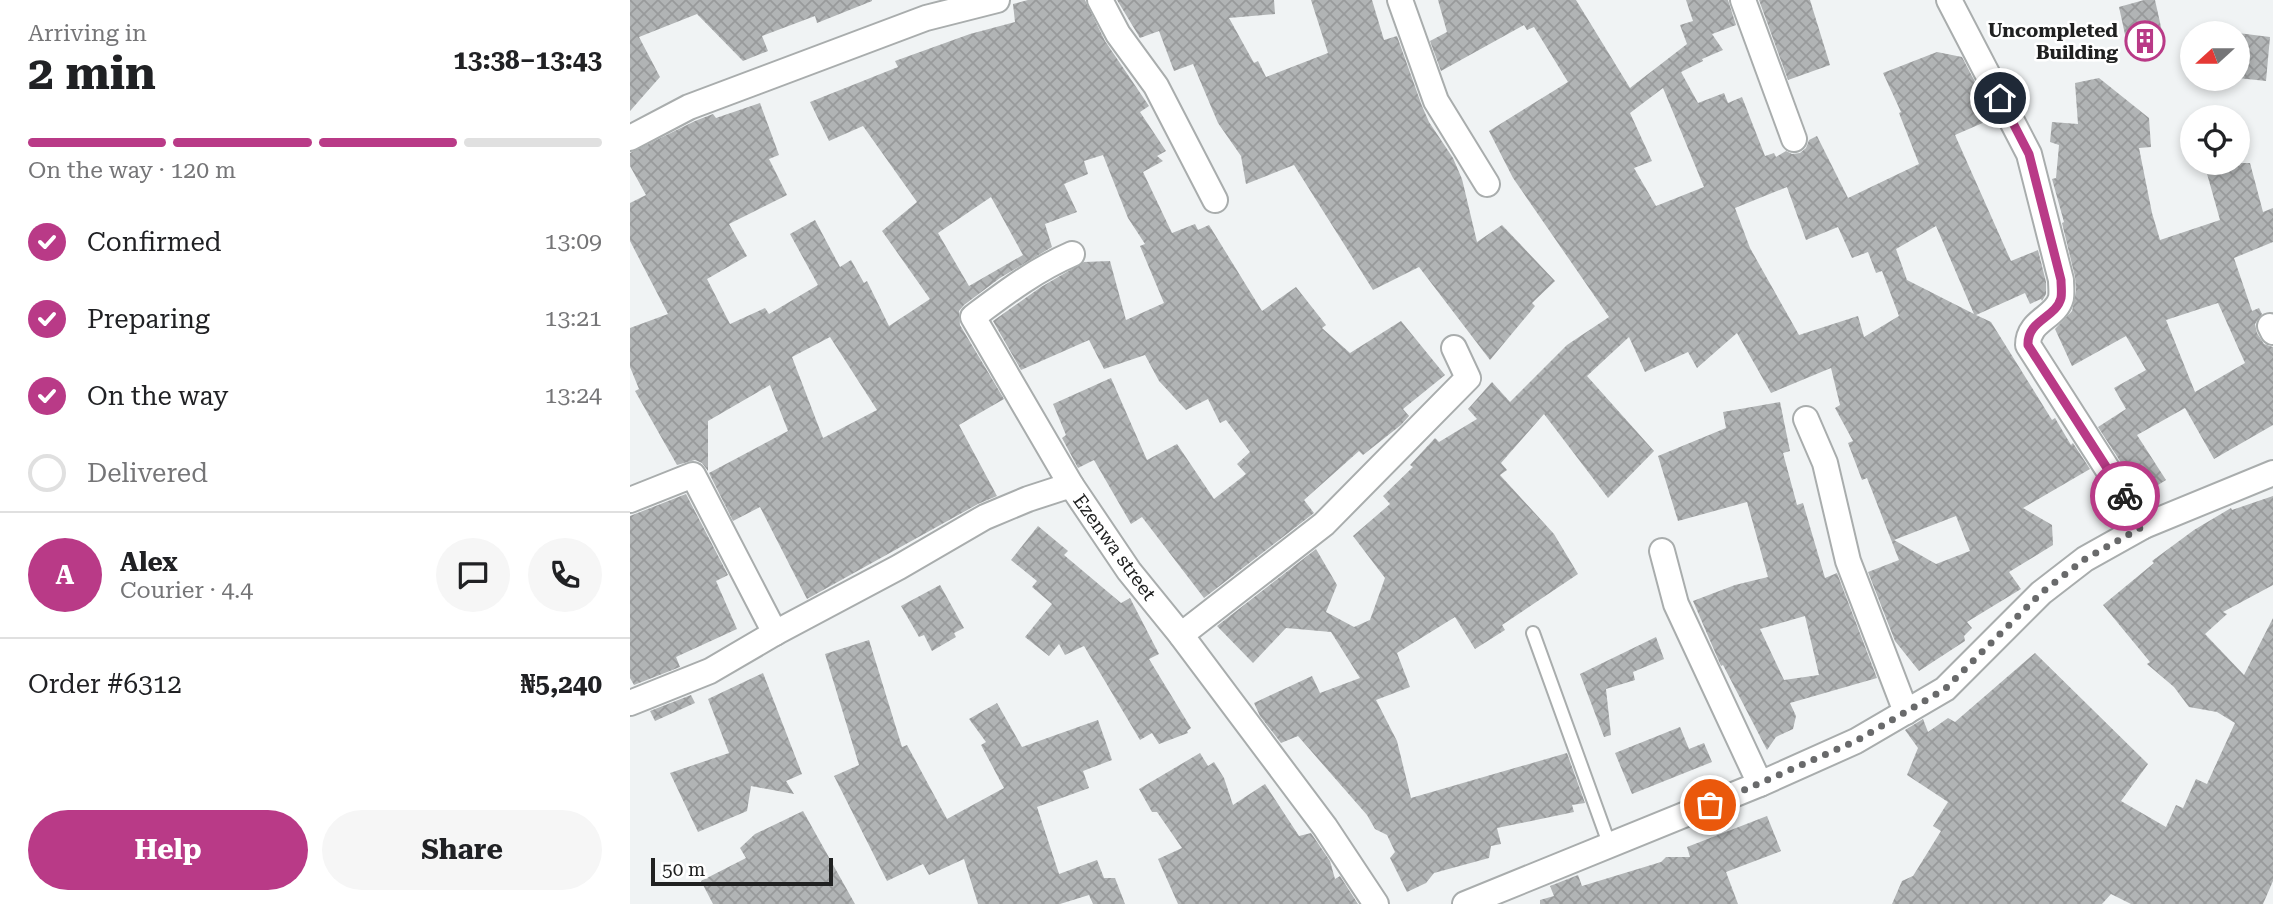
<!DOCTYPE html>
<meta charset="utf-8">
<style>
body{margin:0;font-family:"Roboto Serif",serif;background:#f6f6f6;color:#202124;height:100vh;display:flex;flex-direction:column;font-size:26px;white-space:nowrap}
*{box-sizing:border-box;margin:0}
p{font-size:23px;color:#757577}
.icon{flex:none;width:38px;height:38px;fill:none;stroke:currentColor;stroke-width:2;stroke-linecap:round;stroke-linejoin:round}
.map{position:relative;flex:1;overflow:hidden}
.details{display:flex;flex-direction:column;background:#fff;width:630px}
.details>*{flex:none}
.needle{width:46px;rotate:249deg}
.controls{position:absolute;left:1550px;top:21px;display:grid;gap:14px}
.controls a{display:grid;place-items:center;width:70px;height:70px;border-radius:50%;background:#fff;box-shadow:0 4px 10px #0003;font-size:35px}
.scale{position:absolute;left:21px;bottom:18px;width:182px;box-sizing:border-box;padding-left:7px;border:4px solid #202121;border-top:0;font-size:19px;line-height:24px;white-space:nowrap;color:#202121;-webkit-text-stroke:5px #fff;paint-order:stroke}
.pin{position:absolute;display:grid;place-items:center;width:60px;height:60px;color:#fff;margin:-30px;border:4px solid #fff;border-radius:50%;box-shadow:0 2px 7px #0007}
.courier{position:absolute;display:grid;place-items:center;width:70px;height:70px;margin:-35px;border:5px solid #b93a87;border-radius:50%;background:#fff;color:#222;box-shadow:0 2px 9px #0007}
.overview em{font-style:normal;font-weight:700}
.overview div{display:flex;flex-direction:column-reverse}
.overview{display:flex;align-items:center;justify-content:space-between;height:119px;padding:0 28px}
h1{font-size:46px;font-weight:700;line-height:52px}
.bar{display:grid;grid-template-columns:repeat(4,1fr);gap:10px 7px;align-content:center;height:84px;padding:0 28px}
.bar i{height:9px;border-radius:5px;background:#e0e0e0}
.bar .current{background:#b93a87}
.bar p{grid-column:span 4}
.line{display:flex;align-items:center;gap:18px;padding:0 28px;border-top:2px solid #e0e0e0}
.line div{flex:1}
.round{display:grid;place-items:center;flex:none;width:74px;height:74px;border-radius:37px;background:#f6f6f6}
ol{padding:0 28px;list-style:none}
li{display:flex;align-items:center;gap:21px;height:77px}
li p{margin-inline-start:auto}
li .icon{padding:7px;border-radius:50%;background:#b93a87;color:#fff;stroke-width:4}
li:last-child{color:#757577}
li i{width:38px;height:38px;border:4px solid #e0e0e0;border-radius:50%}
.button{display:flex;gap:14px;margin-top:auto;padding:14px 28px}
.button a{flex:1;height:80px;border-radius:42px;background:#b93a87;color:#fff;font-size:28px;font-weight:700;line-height:80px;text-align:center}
.button a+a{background:#f6f6f6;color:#202124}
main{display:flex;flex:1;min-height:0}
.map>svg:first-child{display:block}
</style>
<main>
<section class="details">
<div class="overview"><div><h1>2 min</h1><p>Arriving in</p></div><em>13:38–13:43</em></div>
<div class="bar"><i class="current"></i><i class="current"></i><i class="current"></i><i></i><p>On the way · 120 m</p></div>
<ol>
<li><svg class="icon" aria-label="check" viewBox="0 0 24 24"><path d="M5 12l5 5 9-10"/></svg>Confirmed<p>13:09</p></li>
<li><svg class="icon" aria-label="check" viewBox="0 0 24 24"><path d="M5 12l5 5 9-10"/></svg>Preparing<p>13:21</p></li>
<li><svg class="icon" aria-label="check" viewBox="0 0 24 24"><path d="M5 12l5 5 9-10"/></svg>On the way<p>13:24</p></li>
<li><i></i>Delivered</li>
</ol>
<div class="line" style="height:126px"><b class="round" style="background:#b93a87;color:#fff">A</b><div><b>Alex</b><p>Courier · 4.4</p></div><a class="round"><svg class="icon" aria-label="chat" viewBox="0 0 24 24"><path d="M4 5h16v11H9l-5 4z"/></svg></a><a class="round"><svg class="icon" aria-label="phone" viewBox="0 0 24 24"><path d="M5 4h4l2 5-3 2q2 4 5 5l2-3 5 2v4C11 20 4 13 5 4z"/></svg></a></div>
<div class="line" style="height:91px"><div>Order #6312</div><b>₦5,240</b></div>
<div class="button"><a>Help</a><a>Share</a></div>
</section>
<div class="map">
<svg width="1643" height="904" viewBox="0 0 1643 904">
<defs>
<pattern id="building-cross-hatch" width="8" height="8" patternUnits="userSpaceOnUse" patternTransform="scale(1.75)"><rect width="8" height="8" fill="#b1b4b5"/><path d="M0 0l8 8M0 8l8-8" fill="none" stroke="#989a9b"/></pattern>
</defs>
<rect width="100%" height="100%" fill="#f0f3f4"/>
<!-- building -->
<g fill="url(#building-cross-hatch)" fill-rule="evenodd">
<path d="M0,0H242V1L187,23L185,16L132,36L138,51L113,61L67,14L9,37L30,77L0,111Z"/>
<path d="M398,0H455L475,41L519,106L510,112L536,151L527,156L533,161L513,172L542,233L565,224L568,230L579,225L632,311L666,287L696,325L692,328L720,353L771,321L815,375L773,409L779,416L771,425L733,455L729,451L674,500L684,513L574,598L512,517L501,524L464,460L448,468L432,438L436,435L423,404L481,378L517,460L547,444L584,499L616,474L607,464L620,452L596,420L590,423L578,399L556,410L529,381L515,355L474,369L459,340L391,370L363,321L411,287L454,262L480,261L496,320L534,303L510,246L515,244L498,218L473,155L454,161L458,174L434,184L447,212L415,224L422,247L370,278L334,305L329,311L330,325L374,399L329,425L367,496L348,504L177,599L130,507L103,521L79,473L158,431L140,385L78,421V471L72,463L65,460L47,465L5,391L9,389L0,367V328L38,314L0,241V203L16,195L0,166V153L65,121L83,114L86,118L130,103L149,155L139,159L157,195L99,224L117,256L77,279L100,324L135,308L139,314L188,285L160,234L185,220L210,267L221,260L234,283L237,281L259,326L300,299L252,231L287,202L233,126L199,141L180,102L268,67L265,61L340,34L385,22L383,4ZM361,197L393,255L339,286L308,233ZM200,337L247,410L193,438L162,357Z"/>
<path d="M487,0H644L645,14L599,18L624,63L628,61L636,77L698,53L681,0H742L754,40L767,36L792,106L799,122L823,158L832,179L847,242L872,225L925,281L902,303L905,306L860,360L789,267L743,290L664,165L616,184L611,156L588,123L563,64L544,71L529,31L510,38Z"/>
<path d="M808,0H946L1000,88L1057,44L1050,25L1063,21L1056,0H1098L1106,25L1082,34L1093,50L1072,59L1073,61L1051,72L1068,103L1094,93L1098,103L1112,97L1135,156L1144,153L1146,157L1156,151L1162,154L1170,153L1176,148L1179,140L1187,136L1218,198L1289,164L1269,113L1271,112L1253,73L1307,52L1332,57L1364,118L1325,135L1381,261L1408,250L1416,282V294L1412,301L1411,299L1400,304L1395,293L1346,315L1361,322L1422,420L1425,418L1441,445L1443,443L1460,469L1393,508L1422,525L1423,545L1379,572L1391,589L1337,622L1342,628L1334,636L1335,641L1289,671L1265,641L1238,572L1269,560L1237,478L1232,480L1218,443L1223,441L1205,408L1210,405L1201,368L1141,393L1107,333L1067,368L1058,352L1015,372L999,337L957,376L1024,451L978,498L914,414L871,463L877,470L870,475L924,534L948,574L872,625L875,630L845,649L825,617L767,653L780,687L746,700L767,741L781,798L937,753L955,803L942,805L944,812L867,828L871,844L861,846L859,858L804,873L796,883L777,892L760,858L765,852L757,835L745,829L737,815L668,736L651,743L630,716L624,703L682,676L690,693L730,678L701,632L656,628L623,663L587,626L686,549L707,585L696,612L724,627L740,620L755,578L723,536L760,504L753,496L783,467L780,465L805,438L809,442L847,419L838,409L862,382L880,402L937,345L979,317L883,178L859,131L938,82L904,27L897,30L894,25L811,71L800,41L817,32ZM1033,88L1074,187L1026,206L1004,168L1022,161L1000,113ZM1157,187L1176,240L1208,227L1222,258L1238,252L1246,273L1252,271L1269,316L1234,337L1228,316L1169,335L1120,248L1105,208ZM1306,226L1344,314L1277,280L1266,249ZM1326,516L1340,551L1306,564L1264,540Z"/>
<path d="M1129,0H1180L1200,65L1158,80Z"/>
<path d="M1514,0H1525L1535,45L1499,53L1489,7Z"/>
<path d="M1608,33L1640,37L1636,81L1608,78Z"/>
<path d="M1469,78L1519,118L1521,147L1509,148L1522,213L1530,240L1590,220L1574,163H1620L1633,212L1643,208V242L1604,258L1622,311L1629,308L1632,314L1625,324L1627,333L1634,344L1643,347V425L1584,459L1555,408L1507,435L1536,480L1512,495L1468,427L1496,409L1484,388L1516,370L1496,336L1442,366L1425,329L1442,311L1446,291L1445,277L1432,223L1434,222L1422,179L1426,178L1429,145L1420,142L1422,122L1448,124L1445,83ZM1588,303L1615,363L1565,392L1536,320Z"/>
<path d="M1150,402L1160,451L1153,453L1167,505L1173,503L1195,578L1207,573L1247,678L1160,703L1166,716L1163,729L1146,737L1137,750L1093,665L1091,666L1063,601L1105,585L1138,577L1117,502L1048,521L1028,456L1096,428L1093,412ZM1175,616L1189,675L1154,680L1130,629Z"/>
<path d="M56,494L98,575L86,581L107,629L46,657L50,667L4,685L0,678V516Z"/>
<path d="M1643,496V585L1593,612L1597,614L1575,634L1614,675L1643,618V881L1633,904H1501L1481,894L1472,904H1262L1272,881L1283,876L1311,831L1303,826L1318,802L1277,775L1288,748L1275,730L1293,719L1298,732L1318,718L1325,722L1405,653L1518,764L1491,801L1536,827L1546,805L1553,808L1566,779L1577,784L1605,723L1587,712L1559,707L1544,687L1517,664L1520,662L1473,605L1524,563L1522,561L1564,530L1601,508L1602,510Z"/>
<path d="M408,526L438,551L434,555L491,603L500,598L529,654L519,659L561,728L557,731L558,733L529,744L522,733L510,740L454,646L435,655L429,644L419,656L395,637L422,604L402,587L407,581L381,560Z"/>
<path d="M310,585L334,628L324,633L326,637L302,651L294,635L289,637L271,606Z"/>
<path d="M1026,637L1034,659L1003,672L1005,680L976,689L981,735L974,737L950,674Z"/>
<path d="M239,640L272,747L277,745L317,819L374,788L351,745L356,742L339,719L367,703L392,747L468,720L482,760L453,771L459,788L407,807L429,874L467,860L474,878H485L495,904H463L459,895L430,904H348L334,859L299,875L293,864L257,881L204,776L229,765L195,654Z"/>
<path d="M133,673L172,774L156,781L164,794L121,786L117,811L68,832L40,773L99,753L78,699Z"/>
<path d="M61,695L65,703L25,721L20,711Z"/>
<path d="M1050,727L1059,749L1074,743L1082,762L1002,794L985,753Z"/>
<path d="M570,753L578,766L584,762L594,778L603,805L635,784L669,836L681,833L700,861L705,879L710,876L728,904H548L528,859L552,848L527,812H522L509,789Z"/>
<path d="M173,811L225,904H83L71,881L116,858L110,848L125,834Z"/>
<path d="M1137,816L1151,851L1096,872L1108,904H910V900L924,896L920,886L948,875L952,886L1031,862L1036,857H1060L1057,847Z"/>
</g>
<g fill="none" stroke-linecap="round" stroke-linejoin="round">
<!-- service casing -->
<g stroke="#a9adad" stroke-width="16">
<path id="service" d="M903,633L980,846"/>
</g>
<!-- minor casing -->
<g stroke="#a9adad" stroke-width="28">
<g id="minor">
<path d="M470,0L488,34L526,86L585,200"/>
<path d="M770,0L806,101L857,184"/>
<path d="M1113,0L1164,139"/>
<path d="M1319,0L1399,154L1431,280C1431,286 1432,292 1431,298C1426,318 1398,320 1398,345L1514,526"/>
<path d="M0,138L59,107L296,18L367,0"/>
<path d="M1640,326L1643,332"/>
<path d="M1176,419L1195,463L1218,561L1276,712"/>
<path d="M441,485L343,317C375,293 405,270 442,254"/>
<path d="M0,500L63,475L145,633"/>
<path d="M1032,551L1046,604L1130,784"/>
<path d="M551,635L694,524L838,378L824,348"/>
<path d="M0,703L80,671L145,633L269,567L355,517L398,499L441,485L499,571L551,635L695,827L746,904"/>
<path d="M835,904L1130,784L1226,741L1315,689L1411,593L1455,559L1514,526L1643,473"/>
</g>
</g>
<!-- service -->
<use href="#service" stroke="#fff" stroke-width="12"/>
<!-- minor -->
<use href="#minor" stroke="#fff" stroke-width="24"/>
</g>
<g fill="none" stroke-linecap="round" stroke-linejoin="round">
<!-- done -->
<path stroke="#696a6b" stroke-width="7" stroke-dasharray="0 12.6" d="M1080,805L1226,741L1315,689L1411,593L1455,559L1514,526L1495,496"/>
<!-- route -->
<path stroke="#b93a87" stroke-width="9" d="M1370,98L1399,154L1431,280C1431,285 1432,292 1431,298C1426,318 1397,320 1398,345L1495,496"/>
</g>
<!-- icons -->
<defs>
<g id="building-ring" transform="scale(2.0125)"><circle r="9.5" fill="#fff" stroke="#b93a87" stroke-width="1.5"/><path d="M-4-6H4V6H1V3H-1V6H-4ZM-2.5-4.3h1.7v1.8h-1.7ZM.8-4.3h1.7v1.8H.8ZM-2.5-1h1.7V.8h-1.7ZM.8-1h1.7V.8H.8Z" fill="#b93a87"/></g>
</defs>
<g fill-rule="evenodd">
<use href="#building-ring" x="1515" y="41"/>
</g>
<g text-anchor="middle" stroke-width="5" stroke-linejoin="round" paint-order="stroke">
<!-- poi labels -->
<g font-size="19" font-weight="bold" fill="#202121" stroke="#fff" text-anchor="end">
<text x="1488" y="37">Uncompleted<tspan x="1488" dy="22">Building</tspan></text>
</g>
<!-- street labels -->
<g font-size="19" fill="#202121" stroke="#fff">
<text transform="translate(485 547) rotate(54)" y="7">Ezenwa street</text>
</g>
</g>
</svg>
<div class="controls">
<a><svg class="needle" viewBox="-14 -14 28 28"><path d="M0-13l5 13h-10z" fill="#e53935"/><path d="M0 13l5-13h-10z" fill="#757577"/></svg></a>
<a><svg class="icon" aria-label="locate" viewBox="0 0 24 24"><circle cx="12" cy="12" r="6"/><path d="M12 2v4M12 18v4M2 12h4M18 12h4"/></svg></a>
</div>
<div class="scale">50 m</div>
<div class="pin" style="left:1080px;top:805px;background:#ea580c"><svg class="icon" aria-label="bag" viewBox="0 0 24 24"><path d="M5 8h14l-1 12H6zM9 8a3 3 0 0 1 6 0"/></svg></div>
<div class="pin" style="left:1370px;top:98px;background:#1f2937"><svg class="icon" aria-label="home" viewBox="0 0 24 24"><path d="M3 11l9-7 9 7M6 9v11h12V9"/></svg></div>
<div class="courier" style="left:1495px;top:496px"><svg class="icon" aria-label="bike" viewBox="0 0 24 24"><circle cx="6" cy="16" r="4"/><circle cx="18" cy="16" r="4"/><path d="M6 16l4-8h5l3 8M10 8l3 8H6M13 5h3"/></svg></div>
</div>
</main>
